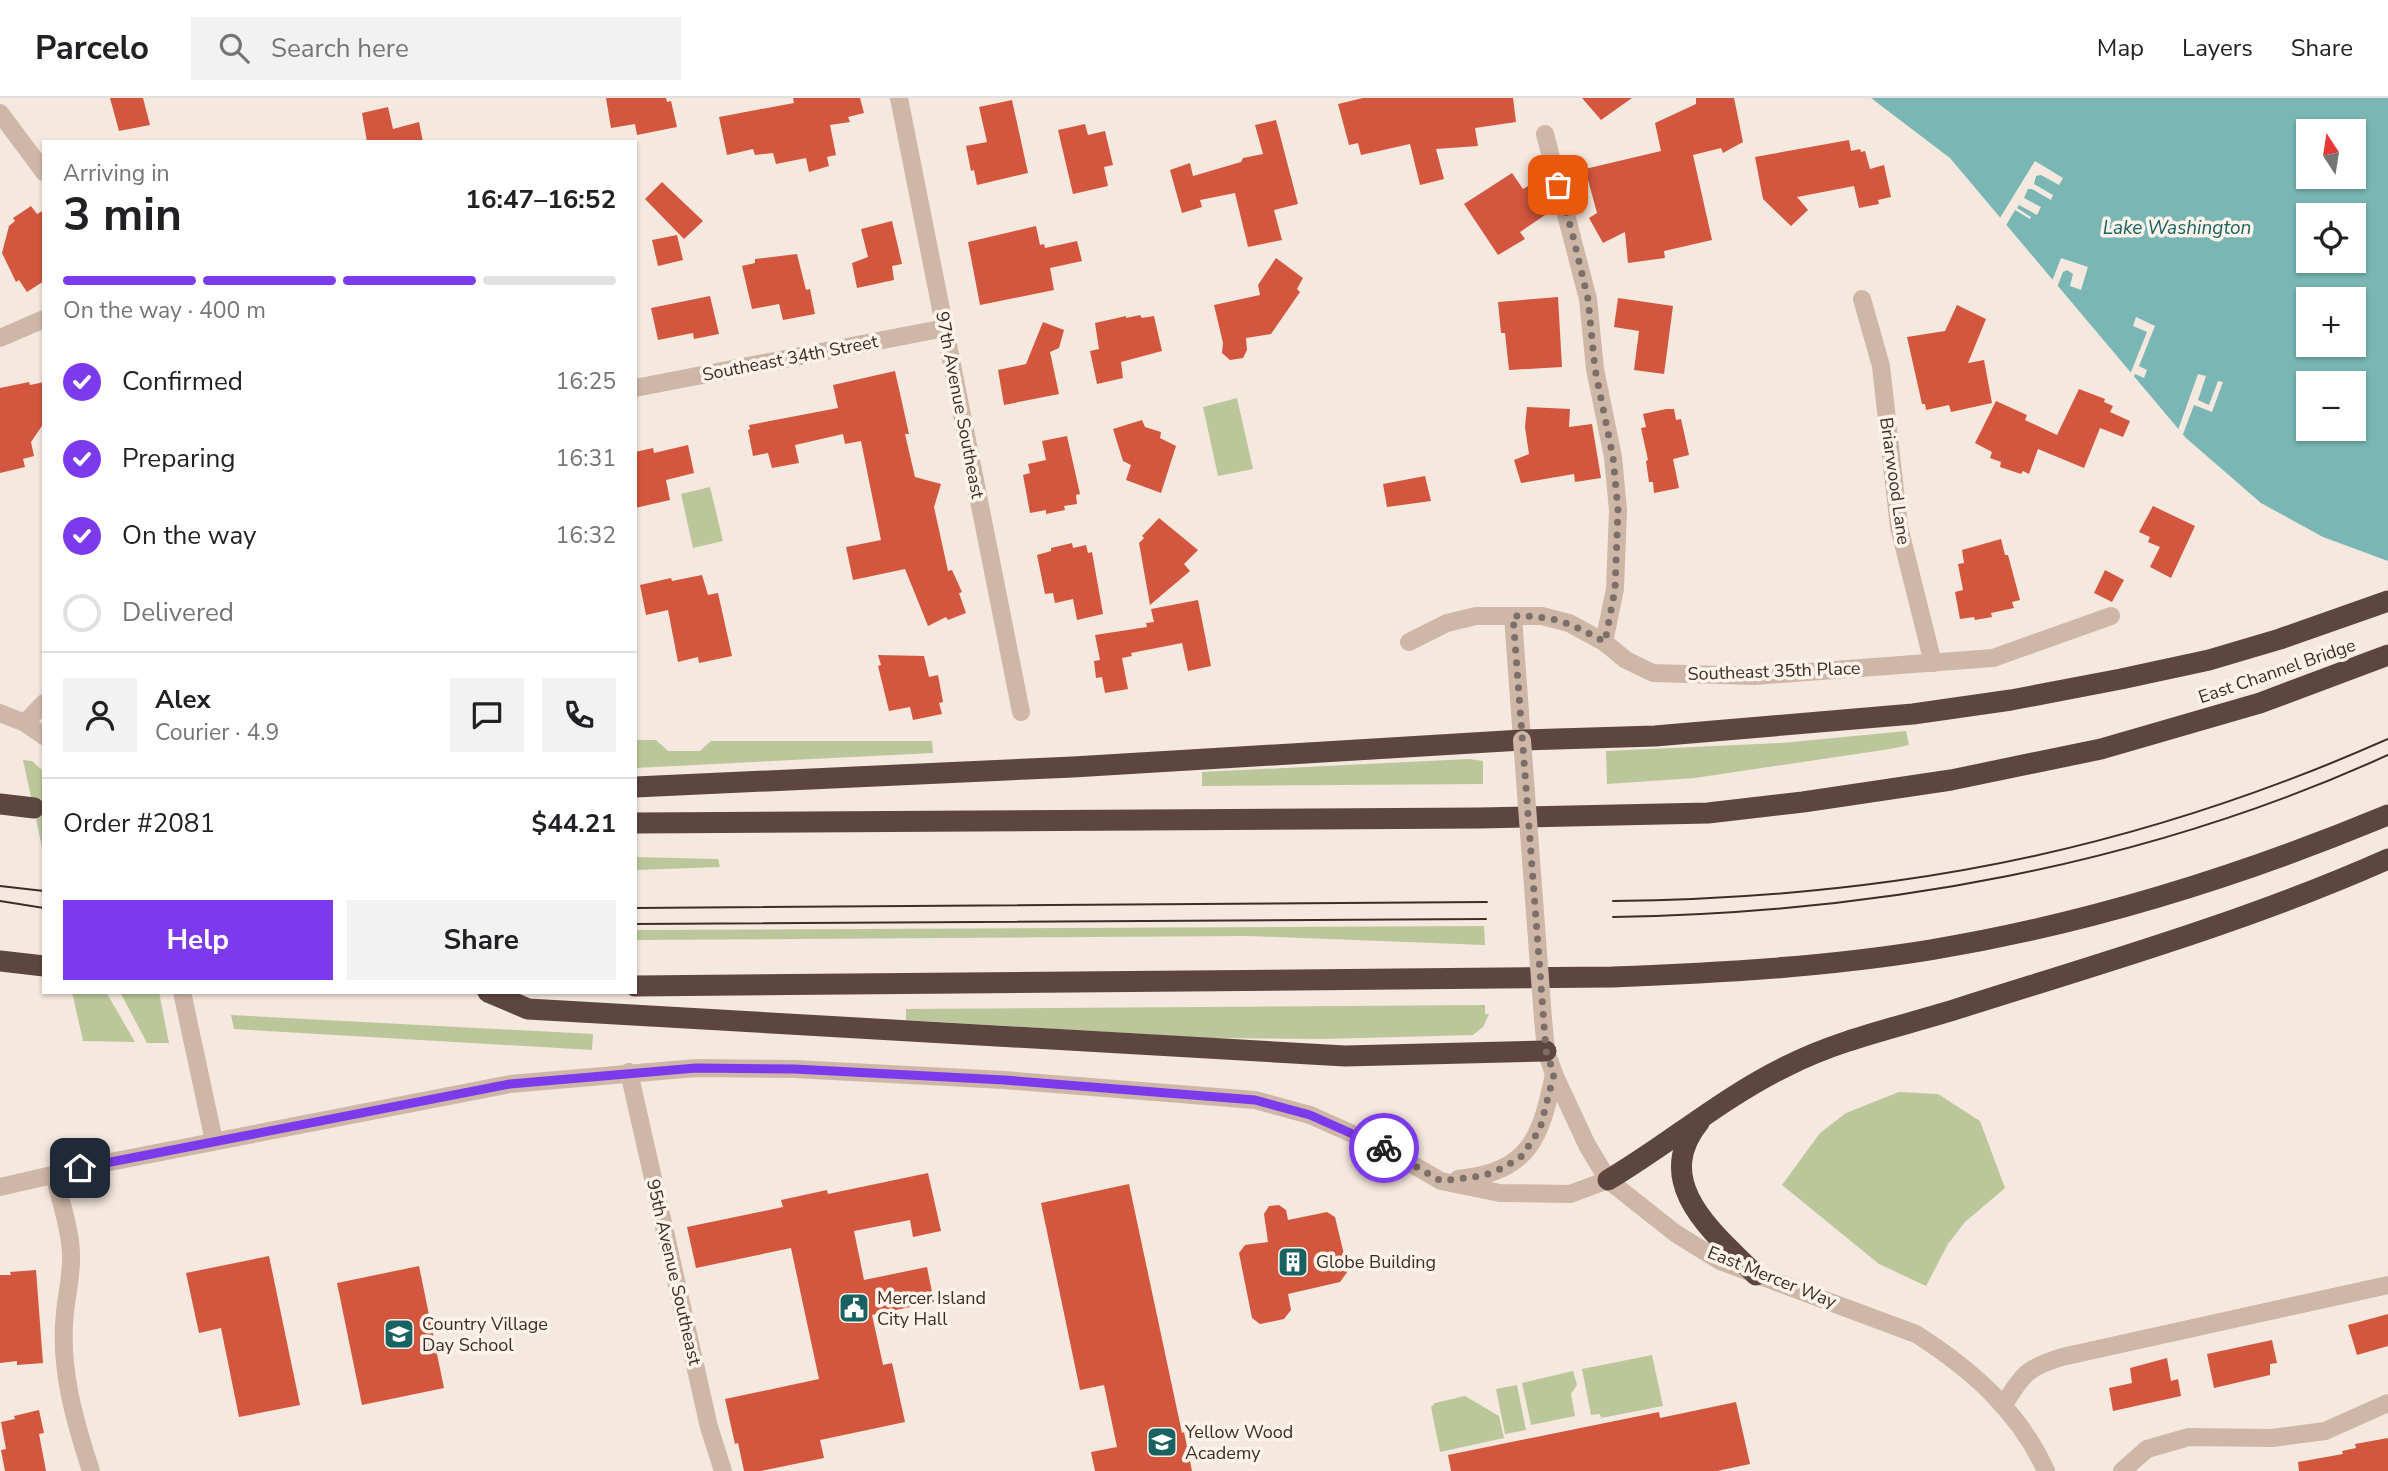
<!DOCTYPE html>
<meta charset="utf-8">
<style>
body{margin:0;font-family:"Nunito Sans",sans-serif;background:#f2f2f2;color:#202124;height:100vh;display:flex;flex-direction:column;font-size:26px;white-space:nowrap}
*{box-sizing:border-box;margin:0}
p{font-size:23px;color:#757577}
.icon{flex:none;width:38px;height:38px;fill:none;stroke:currentColor;stroke-width:2;stroke-linecap:round;stroke-linejoin:round}
.map{position:relative;flex:1;overflow:hidden}
.details{position:absolute;left:42px;top:42px;width:595px;height:854px;display:flex;flex-direction:column;background:#fff;border-radius:0px;box-shadow:0 2px 5px #0004}
.details>*{flex:none}
.needle{width:46px;rotate:348deg}
.tools{position:absolute;left:2296px;top:21px;display:grid;gap:14px}
.tools a{display:grid;place-items:center;width:70px;height:70px;border-radius:0px;background:#fff;box-shadow:0 2px 5px #0004;font-size:35px}
.pin{position:absolute;display:grid;place-items:center;width:60px;height:60px;color:#fff;margin:-30px;border-radius:14px;box-shadow:0 4px 10px #0006}
.courier{position:absolute;display:grid;place-items:center;width:70px;height:70px;margin:-35px;border:5px solid #7c3aed;border-radius:50%;background:#fff;color:#222;box-shadow:0 2px 9px #0007}
.overview em{font-style:normal;font-weight:700}
.overview div{display:flex;flex-direction:column-reverse}
.overview{display:flex;align-items:center;justify-content:space-between;height:119px;padding:0 21px}
h1{font-size:46px;font-weight:700;line-height:52px}
.bar{display:grid;grid-template-columns:repeat(4,1fr);gap:10px 7px;align-content:center;height:84px;padding:0 21px}
.bar i{height:9px;border-radius:5px;background:#e0e0e0}
.bar .current{background:#7c3aed}
.bar p{grid-column:span 4}
.line{display:flex;align-items:center;gap:18px;padding:0 21px;border-top:2px solid #e0e0e0}
.line div{flex:1}
.round{display:grid;place-items:center;flex:none;width:74px;height:74px;border-radius:0px;background:#f2f2f2}
ol{padding:0 21px;list-style:none}
li{display:flex;align-items:center;gap:21px;height:77px}
li p{margin-inline-start:auto}
li .icon{padding:7px;border-radius:50%;background:#7c3aed;color:#fff;stroke-width:4}
li:last-child{color:#757577}
li i{width:38px;height:38px;border:4px solid #e0e0e0;border-radius:50%}
.primary-button{display:flex;gap:14px;margin-top:auto;padding:14px 21px}
.primary-button a{flex:1;height:80px;border-radius:0px;background:#7c3aed;color:#fff;font-size:28px;font-weight:700;line-height:80px;text-align:center}
.primary-button a+a{background:#f2f2f2;color:#202124}
header{display:flex;align-items:center;gap:42px;box-sizing:border-box;height:98px;padding:0 35px;background:#fff;border-bottom:2px solid #e0e0e0}
header strong{font-size:33px}
nav{display:flex;gap:38px;margin-inline-start:auto;font-size:24px}
.search{width:490px;height:63px;background:#f2f2f2;display:flex;align-items:center;gap:18px;box-sizing:border-box;padding:0 24px;border-radius:0px;color:#757577;font-size:26px}
.map>svg:first-child{display:block}
</style>
<header>
<strong>Parcelo</strong>
<div class="search"><svg class="icon" aria-label="search" viewBox="0 0 24 24"><circle cx="10" cy="10" r="6"/><path d="M15 15l6 6"/></svg>Search here</div>
<nav><a>Map</a><a>Layers</a><a>Share</a></nav>
</header>
<div class="map">
<svg width="2388" height="1373" viewBox="0 0 2388 1373">
<rect width="100%" height="100%" fill="#f5e8de"/>
<!-- green -->
<g fill="#bbc79b">
<path d="M1237,300L1253,371L1218,378L1203,309Z"/>
<path d="M710,389L723,443L693,450L681,396Z"/>
<path d="M1906,633L1909,647L1890,651L1695,680L1607,686L1606,653L1782,645Z"/>
<path d="M635,642H656L668,653H700L711,643H932L933,655L635,670Z"/>
<path d="M1469,661L1483,663V686L1202,688V674Z"/>
<path d="M23,662L32,663L44,674V758Z"/>
<path d="M635,759L718,761L720,769L635,772Z"/>
<path d="M1484,828L1485,847L1247,838L635,842V832Z"/>
<path d="M72,894H106L135,944L83,943Z"/>
<path d="M120,894H159L169,945H147Z"/>
<path d="M1485,907V916H1489L1483,929L1473,937L1322,941L1207,940L906,922V911Z"/>
<path d="M231,917L593,936L592,952L234,931Z"/>
<path d="M1899,994L1938,996L1980,1023L2005,1090L1965,1124L1948,1146L1926,1188L1879,1166L1782,1087L1820,1035L1846,1015Z"/>
<path d="M1652,1257L1663,1308L1601,1320L1600,1316L1591,1317L1582,1271Z"/>
<path d="M1573,1273L1577,1287L1571,1296L1575,1318L1531,1327L1522,1285Z"/>
<path d="M1517,1287L1526,1332L1505,1336L1496,1291Z"/>
<path d="M1465,1298L1499,1318L1504,1340L1440,1354L1431,1309L1435,1305Z"/>
</g>
<!-- water -->
<path fill="#79b6b4" fill-rule="evenodd" d="M1871,0H2388V463L2323,439L2261,405L2186,340L1950,60ZM2308,33H2354V79H2308ZM2308,117H2354V163H2308ZM2308,201H2354V247H2308ZM2308,285H2354V331H2308Z"/>
<!-- pier -->
<g fill="#f5e8de">
<path d="M2035,63L2063,80L2059,87L2041,77L2036,78L2034,86L2053,97L2051,102L2032,91H2028L2024,100L2041,109L2037,117L2019,107L2017,110L2031,119L2030,121L2015,112L2004,131L1998,123Z"/>
<path d="M2061,160L2088,169L2081,192L2070,188L2073,176L2067,172L2063,174L2056,192L2051,186Z"/>
<path d="M2136,219L2155,228L2139,268L2147,272L2144,280L2135,276L2132,282L2129,279L2147,234L2133,228Z"/>
<path d="M2198,276L2206,278L2198,302L2209,307L2218,283L2223,284L2212,314L2194,307L2182,339L2177,335Z"/>
</g>
<!-- building -->
<g fill="#d3573e">
<path d="M110,0H143L150,27L119,33Z"/>
<path d="M606,0H666L667,4L671,3L677,29L637,37L635,26L611,30Z"/>
<path d="M793,0H860L864,15L848,19L850,24L830,27L836,57L827,59L829,68L809,74L806,60L776,66L773,55L755,57L753,51L727,57L719,19L794,5Z"/>
<path d="M1363,0H1513L1516,24L1475,30L1478,48L1436,51L1444,81L1420,87L1410,46L1361,57L1358,45L1349,47L1338,6Z"/>
<path d="M1582,0H1632L1601,22Z"/>
<path d="M1696,0H1734L1743,44L1723,55L1721,50L1693,57L1712,142L1664,153L1665,160L1628,165L1625,134L1603,145L1589,120L1597,115L1585,71L1661,53L1655,25L1696,6Z"/>
<path d="M1012,2L1028,75L977,87L974,72L971,73L966,48L987,44L979,9Z"/>
<path d="M388,9L393,31L419,24L423,44H367L362,15Z"/>
<path d="M1276,22L1298,106L1274,112L1282,142L1248,149L1235,95L1200,102L1202,109L1182,115L1170,72L1190,65L1193,78L1241,64L1243,60L1263,56L1255,27Z"/>
<path d="M1085,26L1088,37L1105,33L1113,67L1104,69L1108,88L1073,96L1058,32Z"/>
<path d="M1849,42L1851,53L1860,51L1861,54L1865,53L1870,71L1884,67L1891,99L1878,102L1879,106L1859,110L1854,88L1797,99L1808,112L1791,128L1763,101L1755,59Z"/>
<path d="M1512,75L1523,91L1533,85L1551,113L1520,134L1525,141L1498,157L1464,106Z"/>
<path d="M662,84L703,123L684,141L645,101Z"/>
<path d="M31,108L37,116L44,112V183L27,194L19,182L16,184L2,155L9,128L15,123L13,120Z"/>
<path d="M892,123L902,166L892,168L894,182L857,190L852,165L868,159L861,131Z"/>
<path d="M1036,128L1040,147L1044,146L1045,150L1077,143L1082,163L1050,170L1054,192L980,207L968,144Z"/>
<path d="M677,137L683,162L658,168L652,142Z"/>
<path d="M797,156L806,192L810,191L815,216L783,222L779,206L752,211L742,168L755,165V161Z"/>
<path d="M1276,160L1303,180L1297,191L1300,194L1271,236L1246,240L1247,252L1243,260L1230,262L1222,255L1223,245L1214,207L1260,197L1258,187Z"/>
<path d="M710,198L719,236L694,241L693,235L658,242L651,210Z"/>
<path d="M1558,199L1562,269L1509,272L1505,235H1501L1498,204Z"/>
<path d="M1618,200L1673,208L1664,276L1634,272L1639,233L1614,229Z"/>
<path d="M1957,207L1986,221L1968,265L1984,262L1992,305L1951,314L1949,307L1926,312L1925,306H1922L1907,239L1945,233Z"/>
<path d="M1140,217L1142,220L1154,218L1162,253L1121,264L1123,280L1097,286L1090,253L1099,251L1095,225L1126,218V220Z"/>
<path d="M1043,224L1064,232L1059,250L1050,254L1059,296L1004,307L998,272L1026,266Z"/>
<path d="M895,273L909,336H905L915,379L941,386L934,409L948,473L952,472L962,494L959,495L966,515L948,522L946,519L928,528L905,471L853,482L846,449L881,442L861,343L845,346L843,336L795,347L799,365L772,370L768,355L753,358L748,332L750,331L749,327L838,310L833,287Z"/>
<path d="M29,284L30,287L44,284V325L31,344L34,358L23,361L25,369L0,375V290Z"/>
<path d="M2079,291L2105,301L2104,304L2113,308L2110,314L2130,323L2123,339L2100,330L2084,370L2038,351L2029,376L2023,373L2021,376L2000,369L2001,364L1990,360L1992,354L1975,345L1996,303L2027,317L2025,322L2057,337Z"/>
<path d="M1527,309L1570,311L1569,329L1592,326L1601,380L1575,384L1574,376L1521,385L1514,362L1529,356L1525,329Z"/>
<path d="M1666,311H1674L1676,322L1681,321L1689,357L1673,361L1679,390L1654,395L1653,384H1649L1646,363L1648,362L1641,330L1646,329L1643,316Z"/>
<path d="M1142,322L1145,329L1161,334L1160,340L1176,348L1161,395L1126,382L1131,367L1123,363L1113,331Z"/>
<path d="M1067,338L1080,396L1076,397L1077,406L1064,408L1065,412L1046,416V412L1030,415L1023,377L1030,375L1028,366L1046,362L1042,343Z"/>
<path d="M688,347L694,375L666,382L670,402L635,410V354L653,350L654,355Z"/>
<path d="M1425,378L1431,403L1387,409L1383,386Z"/>
<path d="M2153,408L2195,428L2171,480L2150,469L2160,449L2148,444L2150,439L2139,434Z"/>
<path d="M1159,420L1198,452L1184,466L1190,473L1150,507L1139,445L1144,440L1142,438Z"/>
<path d="M2001,441L2005,457H2008L2020,502L2012,504L2014,510L1991,515L1992,519L1975,522L1974,519L1960,521L1955,494L1963,492L1958,466L1964,465L1962,452Z"/>
<path d="M1072,445L1073,450L1086,447L1088,455L1092,454L1103,516L1077,522L1073,501L1055,505L1053,495L1045,496L1037,457L1051,453V450Z"/>
<path d="M2105,472L2124,482L2112,504L2094,495Z"/>
<path d="M702,477L708,497L718,495L732,558L699,565L698,559L678,564L668,512L646,517L640,487L671,480L672,483Z"/>
<path d="M1198,502L1211,568L1188,573L1182,545L1131,555L1132,558L1122,560L1128,591L1105,595L1102,579L1096,580L1094,563L1100,562L1095,537L1147,529L1146,525L1154,524L1151,511Z"/>
<path d="M878,557L924,558L929,579L938,577L943,604L939,605L942,616L913,622L910,609L889,613L878,568L881,567Z"/>
<path d="M928,1075L941,1133L913,1139L910,1122L854,1133L864,1182L927,1169L934,1204L872,1217L883,1267L892,1265L905,1324L820,1342L824,1360L761,1373H744L738,1345L735,1346L725,1301L819,1281L791,1150L696,1170L687,1129L783,1109L781,1102L827,1092L828,1096Z"/>
<path d="M1129,1086L1182,1335L1184,1334L1192,1373H1095L1091,1354L1117,1349L1104,1287L1080,1292L1041,1105Z"/>
<path d="M1279,1107L1286,1112L1288,1122L1327,1114L1335,1119L1348,1173L1340,1184L1288,1196L1291,1212L1284,1221L1260,1226L1252,1220L1239,1155L1245,1147L1268,1144L1264,1116L1269,1108Z"/>
<path d="M269,1158L300,1307L239,1319L221,1230L199,1235L186,1175Z"/>
<path d="M419,1168L444,1290L362,1307L337,1185Z"/>
<path d="M36,1172L43,1265L17,1267V1263L0,1265V1177H11L10,1174Z"/>
<path d="M2388,1216V1248L2357,1257L2348,1227Z"/>
<path d="M2272,1242L2277,1265L2270,1266V1277L2214,1290L2207,1256Z"/>
<path d="M2167,1260L2171,1283L2178,1281L2181,1298L2113,1313L2109,1290L2132,1285L2130,1270Z"/>
<path d="M1736,1304L1750,1366L1717,1373H1451L1448,1357L1659,1314L1660,1320Z"/>
<path d="M39,1312L44,1335L39,1336L46,1373H5L1,1352L6,1351L1,1324L15,1321L14,1318Z"/>
<path d="M2388,1340V1373H2299L2298,1364L2343,1356L2342,1353L2356,1350L2355,1346Z"/>
</g>
<g fill="none" stroke-linecap="round" stroke-linejoin="round">
<!-- minor -->
<g stroke="#cfb7a8" stroke-width="18">
<path d="M899,0L1021,614"/>
<path d="M0,15L44,74"/>
<path d="M1545,36L1588,201L1595,271L1613,359L1618,412L1615,491L1604,544"/>
<path d="M1862,201L1881,268L1899,429L1933,565"/>
<path d="M0,240L44,221"/>
<path d="M635,290L945,230"/>
<path d="M1513,518L1522,642"/>
<path d="M1409,544L1447,525L1476,518H1542L1569,525L1604,544L1626,562L1653,575L1754,578L1993,560L2111,518"/>
<path d="M0,615L25,625L44,638"/>
<path d="M25,625L44,605"/>
<path d="M182,894L214,1043"/>
<path d="M1543,921L1546,953L1554,976L1587,1047L1608,1082L1675,1135L1720,1163L1916,1236C1971,1271 2019,1313 2046,1373"/>
<path d="M629,974L709,1329L723,1373"/>
<path d="M54,1076C60,1102 70,1129 71,1155C72,1176 67,1195 65,1214C59,1269 74,1321 91,1373"/>
<path d="M1458,1081C1530,1074 1541,1039 1554,976"/>
<path d="M0,1089L105,1065L510,986L696,970L794,971L1004,982L1255,1002L1310,1017L1382,1049L1441,1083L1500,1095L1570,1096L1608,1082"/>
<path d="M2003,1308C2023,1276 2026,1270 2062,1259L2388,1187"/>
<path d="M2122,1373L2147,1351L2189,1339L2272,1340L2325,1333L2388,1305"/>
</g>
<!-- highway -->
<g stroke="#5d463f" stroke-width="21">
<path d="M635,689L1073,669L1522,642L1655,638L1913,616L2011,602L2121,581L2209,562L2280,541L2388,503"/>
<path d="M0,706L34,710"/>
<path d="M635,725L1480,720L1708,715L1803,704L1951,682L2101,651L2260,605L2388,557"/>
<path d="M0,863L44,868"/>
<path d="M635,888L1612,879C1718,875 1825,869 1930,852C2087,826 2241,778 2388,717"/>
<path d="M488,894L528,911L1345,958L1546,953"/>
<path d="M1700,1023C1649,1085 1715,1136 1756,1177"/>
<path d="M1608,1082C1669,1046 1723,999 1787,968C1842,940 1904,928 1963,909C2105,864 2251,822 2388,761"/>
</g>
<!-- tram -->
<g stroke="#3b2d29" stroke-width="2">
<path d="M0,788L44,793"/>
<path d="M0,803L44,810"/>
<path d="M1613,803C1707,802 1800,796 1894,783C2063,760 2232,710 2388,641"/>
<path d="M635,810L1487,804"/>
<path d="M1613,819C1878,815 2146,767 2388,657"/>
<path d="M635,826L1486,821"/>
</g>
<!-- minor-bridge -->
<path stroke="#cfb7a8" stroke-width="18" d="M1522,642L1543,921"/>
</g>
<g fill="none" stroke-linecap="round" stroke-linejoin="round">
<!-- done -->
<path stroke="#7c6e68" stroke-width="7" stroke-dasharray="0 12.6" d="M1384,1050L1441,1083L1483,1078L1503,1070L1522,1058L1540,1031L1554,976L1546,953L1513,518C1556,518 1568,524 1605,544L1615,491L1618,412L1613,359L1595,271L1588,201L1572,134L1558,87"/>
<!-- route -->
<path stroke="#7c3aed" stroke-width="9" d="M80,1070L510,986L696,970L794,971L1004,982L1255,1002L1310,1017L1384,1050"/>
</g>
<!-- icons -->
<defs>
<g id="building-square" transform="scale(1.575)"><rect x="-9" y="-9" width="18" height="18" rx="4" fill="#196262" stroke="#fcf3eb"/><path d="M-4-6H4V6H1V3H-1V6H-4ZM-2.5-4.3h1.7v1.8h-1.7ZM.8-4.3h1.7v1.8H.8ZM-2.5-1h1.7V.8h-1.7ZM.8-1h1.7V.8H.8Z" fill="#fff"/></g>
<g id="civic-square" transform="scale(1.575)"><rect x="-9" y="-9" width="18" height="18" rx="4" fill="#196262" stroke="#fcf3eb"/><path d="M-.6-6.5H3V-4.5H.6V-3L4-1V1h2V6H-6V1h2V-1L-.6-3ZM-1.2 2.5V6h2.4V2.5Z" fill="#fff"/></g>
<g id="school-square" transform="scale(1.575)"><rect x="-9" y="-9" width="18" height="18" rx="4" fill="#196262" stroke="#fcf3eb"/><path d="M0-5L7-2L0 1L-7-2ZM-4 1L0 2.5L4 1V4Q0 6-4 4Z" fill="#fff"/></g>
</defs>
<g fill-rule="evenodd">
<use href="#building-square" x="1293" y="1164"/>
<use href="#civic-square" x="854" y="1210"/>
<use href="#school-square" x="399" y="1236"/>
<use href="#school-square" x="1162" y="1344"/>
</g>
<g text-anchor="middle" stroke-width="7" stroke-linejoin="round" paint-order="stroke">
<!-- street labels -->
<g font-size="18" fill="#3b2d29" stroke="#fcf3eb">
<text transform="translate(790 260) rotate(-11)" y="6">Southeast 34th Street</text>
<text transform="translate(960 307) rotate(79)" y="6">97th Avenue Southeast</text>
<text transform="translate(1895 383) rotate(82)" y="6">Briarwood Lane</text>
<text transform="translate(1774 573) rotate(-2)" y="6">Southeast 35th Place</text>
<text transform="translate(2277 573) rotate(-19)" y="6">East Channel Bridge</text>
<text transform="translate(674 1174) rotate(77)" y="6">95th Avenue Southeast</text>
<text transform="translate(1772 1179) rotate(22)" y="6">East Mercer Way</text>
</g>
<!-- poi labels -->
<g font-size="18" fill="#3b2d29" stroke="#fcf3eb" text-anchor="start">
<text x="1316" y="1170">Globe Building</text>
<text x="877" y="1206">Mercer Island<tspan x="877" dy="21">City Hall</tspan></text>
<text x="422" y="1232">Country Village<tspan x="422" dy="21">Day School</tspan></text>
<text x="1185" y="1340">Yellow Wood<tspan x="1185" dy="21">Academy</tspan></text>
</g>
<!-- water labels -->
<g font-size="19" font-style="italic" fill="#196262" stroke="#fcf3eb">
<text x="2177" y="136">Lake Washington</text>
</g>
</g>
</svg>
<div class="tools">
<a><svg class="needle" viewBox="-14 -14 28 28"><path d="M0-13l5 13h-10z" fill="#e53935"/><path d="M0 13l5-13h-10z" fill="#757577"/></svg></a>
<a><svg class="icon" aria-label="locate" viewBox="0 0 24 24"><circle cx="12" cy="12" r="6"/><path d="M12 2v4M12 18v4M2 12h4M18 12h4"/></svg></a>
<a>+</a>
<a>−</a>
</div>
<div class="pin" style="left:1558px;top:87px;background:#ea580c"><svg class="icon" aria-label="bag" viewBox="0 0 24 24"><path d="M5 8h14l-1 12H6zM9 8a3 3 0 0 1 6 0"/></svg></div>
<div class="pin" style="left:80px;top:1070px;background:#1f2937"><svg class="icon" aria-label="home" viewBox="0 0 24 24"><path d="M3 11l9-7 9 7M6 9v11h12V9"/></svg></div>
<div class="courier" style="left:1384px;top:1050px"><svg class="icon" aria-label="bike" viewBox="0 0 24 24"><circle cx="6" cy="16" r="4"/><circle cx="18" cy="16" r="4"/><path d="M6 16l4-8h5l3 8M10 8l3 8H6M13 5h3"/></svg></div>
<section class="details">
<div class="overview"><div><h1>3 min</h1><p>Arriving in</p></div><em>16:47–16:52</em></div>
<div class="bar"><i class="current"></i><i class="current"></i><i class="current"></i><i></i><p>On the way · 400 m</p></div>
<ol>
<li><svg class="icon" aria-label="check" viewBox="0 0 24 24"><path d="M5 12l5 5 9-10"/></svg>Confirmed<p>16:25</p></li>
<li><svg class="icon" aria-label="check" viewBox="0 0 24 24"><path d="M5 12l5 5 9-10"/></svg>Preparing<p>16:31</p></li>
<li><svg class="icon" aria-label="check" viewBox="0 0 24 24"><path d="M5 12l5 5 9-10"/></svg>On the way<p>16:32</p></li>
<li><i></i>Delivered</li>
</ol>
<div class="line" style="height:126px"><a class="round"><svg class="icon" aria-label="person" viewBox="0 0 24 24"><circle cx="12" cy="8" r="4"/><path d="M4 21q1-7 8-7t8 7"/></svg></a><div><b>Alex</b><p>Courier · 4.9</p></div><a class="round"><svg class="icon" aria-label="chat" viewBox="0 0 24 24"><path d="M4 5h16v11H9l-5 4z"/></svg></a><a class="round"><svg class="icon" aria-label="phone" viewBox="0 0 24 24"><path d="M5 4h4l2 5-3 2q2 4 5 5l2-3 5 2v4C11 20 4 13 5 4z"/></svg></a></div>
<div class="line" style="height:91px"><div>Order #2081</div><b>$44.21</b></div>
<div class="primary-button"><a>Help</a><a>Share</a></div>
</section>
</div>
